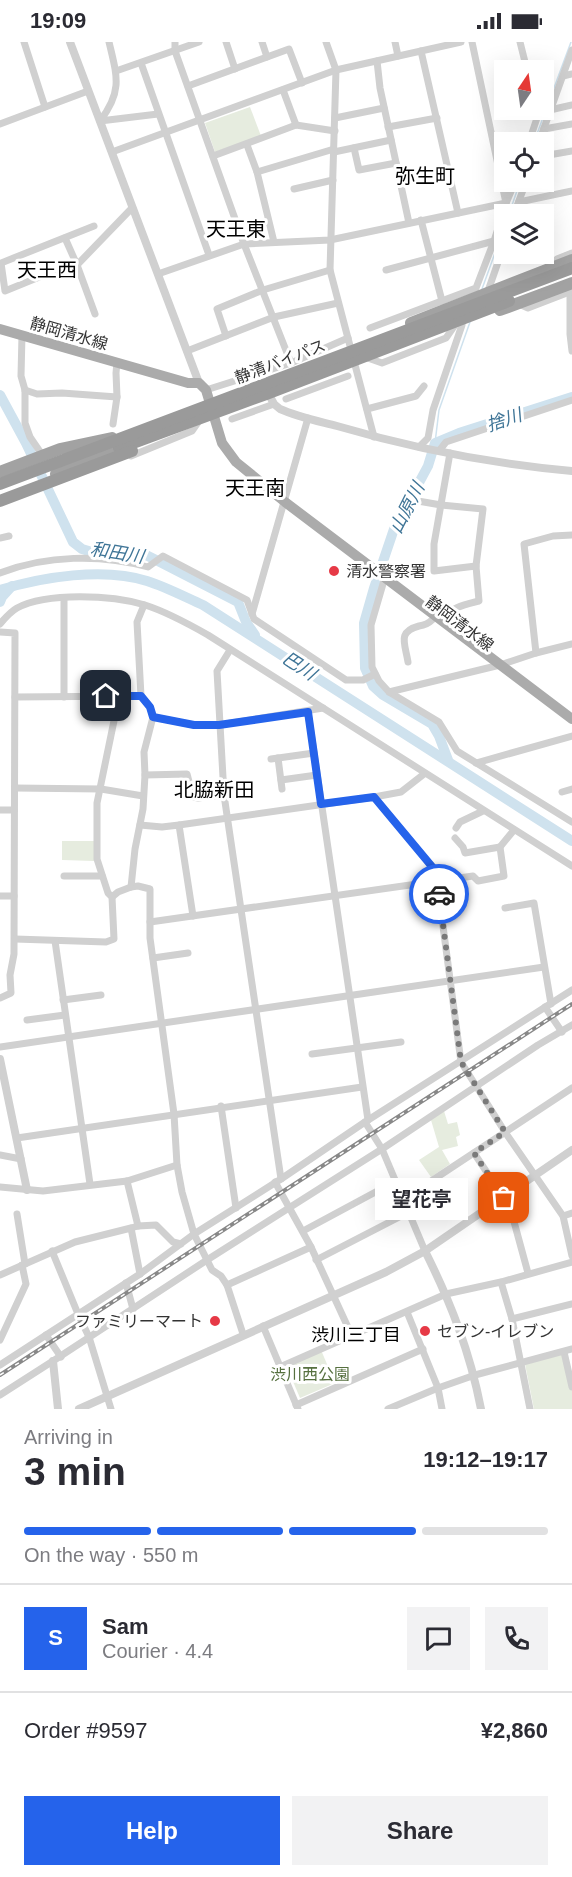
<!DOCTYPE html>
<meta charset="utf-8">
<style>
body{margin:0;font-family:Helvetica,"Noto Sans JP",sans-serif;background:#f2f2f3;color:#2b2b33;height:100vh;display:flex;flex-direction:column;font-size:22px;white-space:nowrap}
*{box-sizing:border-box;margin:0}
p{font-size:20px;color:#7c7c81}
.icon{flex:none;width:33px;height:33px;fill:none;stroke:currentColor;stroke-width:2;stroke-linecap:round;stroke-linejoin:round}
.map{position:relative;height:1367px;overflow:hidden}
.details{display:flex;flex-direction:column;background:#fff;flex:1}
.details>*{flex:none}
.needle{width:39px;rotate:13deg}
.fabs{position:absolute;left:494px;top:18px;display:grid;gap:12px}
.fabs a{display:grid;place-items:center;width:60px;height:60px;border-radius:0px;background:#fff;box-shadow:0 6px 24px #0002;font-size:30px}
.pin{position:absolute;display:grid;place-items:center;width:51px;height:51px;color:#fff;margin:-26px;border-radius:12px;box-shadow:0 3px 9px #0006}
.courier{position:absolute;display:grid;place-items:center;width:60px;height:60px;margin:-30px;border:4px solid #2563eb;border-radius:50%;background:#fff;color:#222;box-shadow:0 2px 8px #0007}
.bubble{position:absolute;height:42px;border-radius:0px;background:#fff;box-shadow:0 6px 24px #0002;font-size:20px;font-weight:700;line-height:42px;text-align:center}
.headline em{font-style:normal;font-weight:700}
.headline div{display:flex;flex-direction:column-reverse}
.headline{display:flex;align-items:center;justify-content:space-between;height:102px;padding:0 24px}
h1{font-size:39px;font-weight:700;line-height:45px}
.bar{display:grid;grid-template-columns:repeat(4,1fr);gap:9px 6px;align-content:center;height:72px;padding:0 24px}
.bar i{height:8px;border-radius:4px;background:#e1e1e2}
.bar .active{background:#2563eb}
.bar p{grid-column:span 4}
.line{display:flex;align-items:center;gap:15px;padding:0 24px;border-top:2px solid #e1e1e2}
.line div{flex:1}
.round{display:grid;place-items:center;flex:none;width:63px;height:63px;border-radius:0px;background:#f2f2f3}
.action{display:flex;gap:12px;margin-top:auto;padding:12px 24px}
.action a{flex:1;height:69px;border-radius:0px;background:#2563eb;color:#fff;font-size:24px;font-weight:700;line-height:69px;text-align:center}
.action a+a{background:#f2f2f3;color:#2b2b33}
.status{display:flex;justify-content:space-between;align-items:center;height:42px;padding:0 30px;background:#fff;direction:ltr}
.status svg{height:16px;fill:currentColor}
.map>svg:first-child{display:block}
</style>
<div class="status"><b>19:09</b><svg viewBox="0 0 49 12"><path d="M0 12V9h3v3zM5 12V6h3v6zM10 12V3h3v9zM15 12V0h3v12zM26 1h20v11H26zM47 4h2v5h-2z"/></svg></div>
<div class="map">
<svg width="572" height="1367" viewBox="0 0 572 1367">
<rect width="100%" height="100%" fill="#fff"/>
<!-- green -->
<g fill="#e6ecdf">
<path d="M250,65L261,94L215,110L205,81Z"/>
<path d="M62,799H94V819L62,818Z"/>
<path d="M444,1069L448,1082L457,1080L460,1093L456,1095L458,1104L442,1108L450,1122L431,1135L419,1118L439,1105L431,1078Z"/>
<path d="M321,1308L335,1341L300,1356L286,1323Z"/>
<path d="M564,1312L572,1347V1367H534L525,1322Z"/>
</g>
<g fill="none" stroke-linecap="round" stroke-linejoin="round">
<!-- stream -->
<g stroke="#cfe2ee" stroke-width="1.5">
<path d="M534,100L571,0"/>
<path d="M509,172L520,140"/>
<path d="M482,247L504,186"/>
<path d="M435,401L439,368L470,280"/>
</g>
<!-- river -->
<g stroke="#cfe2ee" stroke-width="10">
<path d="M0,353L26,401L73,500L82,507L92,510L134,511L146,513L160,520L238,560L246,580L255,593"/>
<path d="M0,548C42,535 104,525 147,539C166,545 185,555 203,563L572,799"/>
<path d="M0,560L2,555L12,544"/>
<path d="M448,718L439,694L432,682L383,653L373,644L365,626L364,581L374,546L394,487L428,424L435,401L459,391L572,355"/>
</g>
<!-- minor -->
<g stroke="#d0d0d0" stroke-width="7">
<path d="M24,0L45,65"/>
<path d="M109,0C117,34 123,49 100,79L158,72"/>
<path d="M175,0V9L244,202L291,321"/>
<path d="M226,0L235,27"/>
<path d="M262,0L267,15"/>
<path d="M326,0L336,28L330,228L374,395"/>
<path d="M395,0L398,14"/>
<path d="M520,0L527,28"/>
<path d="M421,9L458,171"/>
<path d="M377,19L380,46L409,181"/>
<path d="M141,21L209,213"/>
<path d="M116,29L199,0"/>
<path d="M563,34L572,32"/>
<path d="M188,44L289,7L302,41"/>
<path d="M283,48L296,83"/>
<path d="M550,68L572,63"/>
<path d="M335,76L384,66"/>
<path d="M0,82L88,49"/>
<path d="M388,85L437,76"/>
<path d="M544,87L572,82"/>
<path d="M529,100L538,73L537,68"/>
<path d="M539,100L572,8"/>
<path d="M247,103L257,130L274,200"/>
<path d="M354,106L359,128L396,121"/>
<path d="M112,110L336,28L461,0"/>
<path d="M334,110L391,98"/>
<path d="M213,114L296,83L335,89"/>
<path d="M543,114L572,109"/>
<path d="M257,130L334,107"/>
<path d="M294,147L333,138"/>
<path d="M519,160L572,149"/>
<path d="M514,172L526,140"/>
<path d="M421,178L442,259"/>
<path d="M65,196L77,223L95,272"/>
<path d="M76,220L5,249L1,221L94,184"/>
<path d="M77,223L132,166"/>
<path d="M552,224L557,217L572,211"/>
<path d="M386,228L494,199"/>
<path d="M158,232L244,202L330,198L506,161L472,0"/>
<path d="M488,249L504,203"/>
<path d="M570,250V292L572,309"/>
<path d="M519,262L528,266L572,249"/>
<path d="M370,286L476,246L494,199L506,161L515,140"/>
<path d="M22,293L21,334L25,348V381L30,395L43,414"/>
<path d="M226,294L217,267L263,248L330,228"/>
<path d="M187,309L274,275L338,261"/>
<path d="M365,315L382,321L446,296L455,283"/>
<path d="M25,348L37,352L62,351L117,355"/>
<path d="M206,348L291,321L348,296"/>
<path d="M286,357L348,334"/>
<path d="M367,367L416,354L424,344"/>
<path d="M232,377L274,362"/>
<path d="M113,382L117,355L116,331L117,320"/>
<path d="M419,405L428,396L433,368L462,283"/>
<path d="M439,409L446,400L572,358"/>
<path d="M450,411L434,502V529L476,524"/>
<path d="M131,414L192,389L199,379"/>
<path d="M418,459L441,463L483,467L476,524L479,559C463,563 452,565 441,578"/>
<path d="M572,493L553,494L524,502L536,611L572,602"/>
<path d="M0,496L9,494"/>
<path d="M0,531C46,513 101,512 148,525L163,514L247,558L254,577L346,638H363L375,632"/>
<path d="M385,535L371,583L372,625L379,639L389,650L439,680L457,709L572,780"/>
<path d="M252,572L308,376"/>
<path d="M0,582C5,576 10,570 17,566C47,550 112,553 145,563C167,570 187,581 208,593L572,824"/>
<path d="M0,590L15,591L14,912L10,933L11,951L0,956"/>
<path d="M230,608L217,629L224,753L281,1137"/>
<path d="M408,620C405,601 397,590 419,584C425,583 428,582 432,578"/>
<path d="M389,650L500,623L536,611"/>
<path d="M141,654L137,580L144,563"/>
<path d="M15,655L141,654L150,665L153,675L144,710L145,733L143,767L135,807L131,845L138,844L150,847V896L174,1072L177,1123L182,1150L194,1192L212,1228L221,1234L227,1243L243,1292"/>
<path d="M64,655V556"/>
<path d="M308,670L368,1078"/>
<path d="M153,675L194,683H219L323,666"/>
<path d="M278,716L282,747"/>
<path d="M271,717L314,711"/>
<path d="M476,721L572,694"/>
<path d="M145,733L187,732L193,755L198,756L224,753"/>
<path d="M281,738L317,733"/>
<path d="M15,746L101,747L143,754"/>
<path d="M562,750L572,747"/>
<path d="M374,755L401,750L424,732"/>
<path d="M0,768H14"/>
<path d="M140,783L162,785L179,783L374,755L434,827L437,839L461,1020L505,1090L563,1174L572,1214"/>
<path d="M179,783L193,874"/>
<path d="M456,786L460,780L483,769"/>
<path d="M455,796L463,805L465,811L500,805"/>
<path d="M64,834H102"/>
<path d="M0,854H14"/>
<path d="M112,855L118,850L131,845"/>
<path d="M505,866L534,861L551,962"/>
<path d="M150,880L473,834L478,839L504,834L500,805L514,788"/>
<path d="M15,897L106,900L114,897L112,855L108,851L97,817V761L115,674L128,654"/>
<path d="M55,899L90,1142"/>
<path d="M153,916L188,911"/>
<path d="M63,958L101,953"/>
<path d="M545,965L562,990"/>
<path d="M27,978L65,973"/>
<path d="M0,1005L544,925"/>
<path d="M312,1012L401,1000"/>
<path d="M221,1064L236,1166"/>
<path d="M365,1080L382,1107L425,1209"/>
<path d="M17,1096L362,1045"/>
<path d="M474,1111L504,1156"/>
<path d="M0,1113L21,1117"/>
<path d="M127,1139L138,1184"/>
<path d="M275,1140L311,1205L352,1294"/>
<path d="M0,1145L43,1149L127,1139L177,1123"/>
<path d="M507,1154L528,1231"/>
<path d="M404,1157L572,1046"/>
<path d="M17,1172L25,1222"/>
<path d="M563,1174L572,1171"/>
<path d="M131,1186L138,1184L156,1183L173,1200L181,1202"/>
<path d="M303,1189L396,1139"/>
<path d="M52,1209L78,1272L89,1295L111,1367"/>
<path d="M316,1218L409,1170"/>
<path d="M0,1233L75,1200L131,1186L140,1232"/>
<path d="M501,1240L512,1277L530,1367"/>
<path d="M126,1241L133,1267"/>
<path d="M227,1243L311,1205"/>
<path d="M407,1270L438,1346L442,1367"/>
<path d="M512,1277L572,1262"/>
<path d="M263,1284L298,1367"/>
<path d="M46,1293L61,1315"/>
<path d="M0,1298L26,1242L22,1223"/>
<path d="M564,1310L572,1345"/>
<path d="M0,1323L140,1232L194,1192L281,1137L365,1080L572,948"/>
<path d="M280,1325L446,1252L501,1240L572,1220"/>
<path d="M0,1353L53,1319L207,1218L382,1107L538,1003L572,983"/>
<path d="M296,1363L423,1307"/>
<path d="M388,1367L438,1346L475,1333L572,1307"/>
</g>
<!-- tertiary -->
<g stroke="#d0d0d0" stroke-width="8">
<path d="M70,0L199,341"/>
<path d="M267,349L274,362L280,367C298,375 318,379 337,384C412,406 494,422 572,429"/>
<path d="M0,1017L27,1148"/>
<path d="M425,1209C451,1261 470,1310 481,1367"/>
<path d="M53,1319L58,1367"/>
<path d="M79,1367L386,1230L425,1209L572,1108"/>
</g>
<!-- primary -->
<path stroke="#ababab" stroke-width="10" d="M0,287L188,341H199L206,348L222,401L236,420L285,460L572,677"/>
<!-- trunk -->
<g stroke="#a2a2a2" stroke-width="12">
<path d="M500,268L572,241"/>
<path d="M411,281L572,218"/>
<path d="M0,430L60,407L112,396"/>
<path d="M56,432L129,403"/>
</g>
<!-- rail casing -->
<g stroke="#888" stroke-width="4">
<path id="rail" d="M0,1333L572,962"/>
</g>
<!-- rail -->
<use href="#rail" stroke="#fff" stroke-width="1.5" stroke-dasharray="4.5" stroke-linecap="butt"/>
<!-- motorway-bridge -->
<g stroke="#9a9a9a" stroke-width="12">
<path d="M119,406L266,352L509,259"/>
<path d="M0,442L572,226"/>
<path d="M0,459L132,409"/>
</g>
</g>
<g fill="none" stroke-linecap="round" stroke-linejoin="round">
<!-- done -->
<path stroke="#7a7a7a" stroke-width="6" stroke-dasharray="0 10.8" d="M439,852L461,1020L505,1090L474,1111L504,1156"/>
<!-- route -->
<path stroke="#2563eb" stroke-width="8" d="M106,654H141L150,665L153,675L194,683H219L308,670L321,762L374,755L434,827L439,852"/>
</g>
<!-- markers -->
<g fill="#e63946" stroke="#fff" stroke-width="2">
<circle cx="334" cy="529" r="6"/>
<circle cx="215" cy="1279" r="6"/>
<circle cx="425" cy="1289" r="6"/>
</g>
<g text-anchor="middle" stroke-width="6" stroke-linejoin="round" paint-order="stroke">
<!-- street labels -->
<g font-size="16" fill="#333" stroke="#fff">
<text transform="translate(69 291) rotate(16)" y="6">静岡清水線</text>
<text transform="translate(280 319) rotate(-21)" y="6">静清バイパス</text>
<text transform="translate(460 581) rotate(37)" y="6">静岡清水線</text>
</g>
<!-- poi labels -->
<g font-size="16" fill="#333" stroke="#fff" text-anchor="start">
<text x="346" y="535">清水警察署</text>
<text x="203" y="1285" text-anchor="end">ファミリーマート</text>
<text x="437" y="1295">セブン-イレブン</text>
</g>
<!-- park labels -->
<g font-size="16" fill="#56703f" stroke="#fff">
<text x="310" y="1338">渋川西公園</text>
</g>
<!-- water labels -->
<g font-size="18" font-style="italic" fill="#3f7597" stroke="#fff">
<text transform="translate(504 378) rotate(-19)" y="6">捨川</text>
<text transform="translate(407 466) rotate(-63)" y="6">山原川</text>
<text transform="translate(117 511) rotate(9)" y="6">和田川</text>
<text transform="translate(299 624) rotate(33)" y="6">巴川</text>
</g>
<!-- neighbourhood labels -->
<g font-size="18" fill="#000" stroke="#fff">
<text x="356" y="1299">渋川三丁目</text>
</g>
<!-- quarter labels -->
<g font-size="20" fill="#000" stroke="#fff">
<text x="425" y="141">弥生町</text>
<text x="236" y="194">天王東</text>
<text x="47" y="235">天王西</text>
<text x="255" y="453">天王南</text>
<text x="214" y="755">北脇新田</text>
</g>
</g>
</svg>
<div class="fabs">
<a><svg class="needle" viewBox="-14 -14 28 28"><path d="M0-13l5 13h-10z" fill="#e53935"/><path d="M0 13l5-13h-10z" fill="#7c7c81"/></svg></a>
<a><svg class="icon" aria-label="locate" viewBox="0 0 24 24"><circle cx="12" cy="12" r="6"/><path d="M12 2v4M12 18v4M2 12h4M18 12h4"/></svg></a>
<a><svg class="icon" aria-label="layers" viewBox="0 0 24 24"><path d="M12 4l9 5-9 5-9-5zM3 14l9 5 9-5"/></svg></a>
</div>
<div class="pin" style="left:504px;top:1156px;background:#ea580c"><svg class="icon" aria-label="bag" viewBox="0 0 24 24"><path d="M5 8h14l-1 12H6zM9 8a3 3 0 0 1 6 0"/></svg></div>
<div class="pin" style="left:106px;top:654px;background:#1f2937"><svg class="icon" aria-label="home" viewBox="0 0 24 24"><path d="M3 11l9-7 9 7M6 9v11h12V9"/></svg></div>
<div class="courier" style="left:439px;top:852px"><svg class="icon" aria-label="car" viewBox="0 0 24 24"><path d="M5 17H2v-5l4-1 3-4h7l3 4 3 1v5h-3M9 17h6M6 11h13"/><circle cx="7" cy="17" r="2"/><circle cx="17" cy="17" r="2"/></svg></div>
<div class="bubble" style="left:375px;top:1136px;width:93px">望花亭</div>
</div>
<section class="details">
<div class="headline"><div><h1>3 min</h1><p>Arriving in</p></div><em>19:12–19:17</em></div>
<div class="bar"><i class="active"></i><i class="active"></i><i class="active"></i><i></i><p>On the way · 550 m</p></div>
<div class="line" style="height:108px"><b class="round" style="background:#2563eb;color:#fff">S</b><div><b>Sam</b><p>Courier · 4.4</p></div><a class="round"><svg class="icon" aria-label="chat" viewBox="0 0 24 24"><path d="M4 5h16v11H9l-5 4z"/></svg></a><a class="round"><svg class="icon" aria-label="phone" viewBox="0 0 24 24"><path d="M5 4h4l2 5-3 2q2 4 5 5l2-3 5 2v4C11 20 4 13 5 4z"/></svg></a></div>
<div class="line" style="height:78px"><div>Order #9597</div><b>¥2,860</b></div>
<div class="action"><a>Help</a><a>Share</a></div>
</section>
